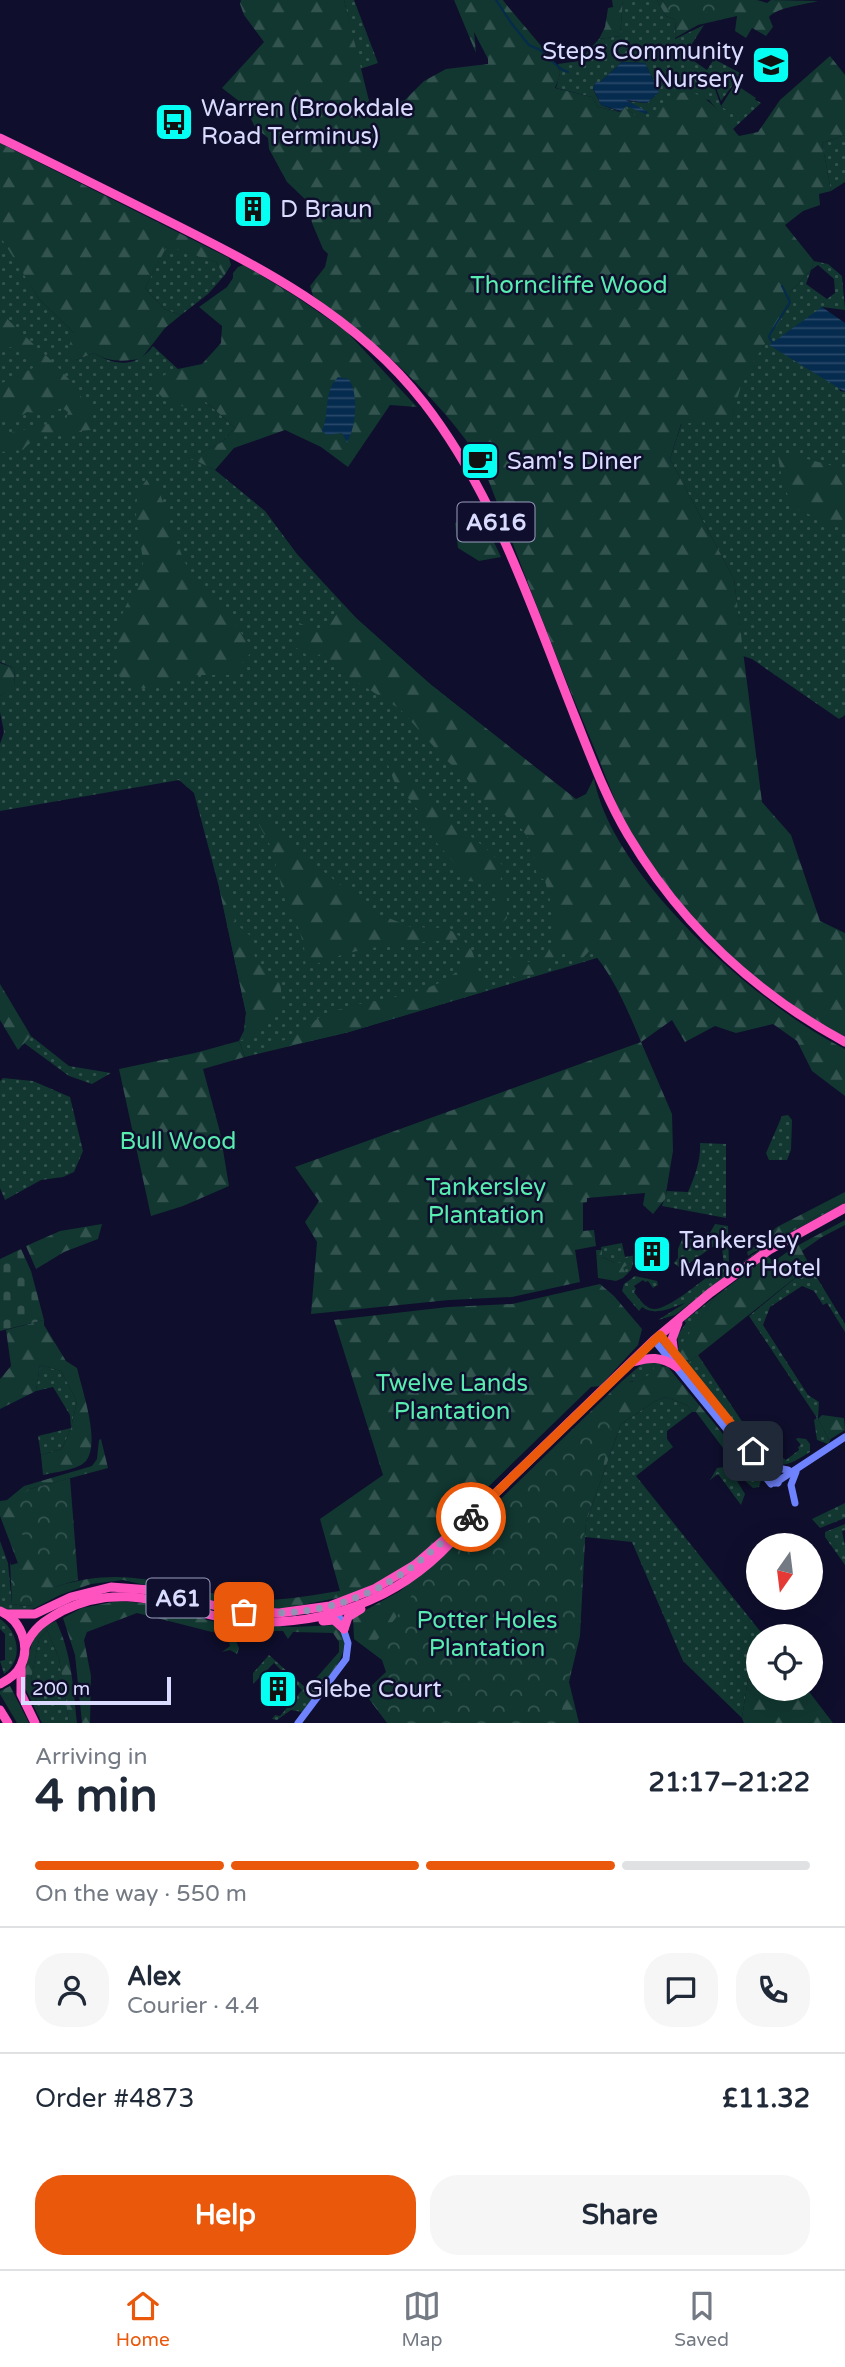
<!DOCTYPE html>
<meta charset="utf-8">
<style>
body{margin:0;font-family:"Varela Round",sans-serif;background:#f6f6f7;color:#1f2937;height:100vh;display:flex;flex-direction:column;font-size:26px;white-space:nowrap}
*{box-sizing:border-box;margin:0}
p{font-size:23px;color:#747a83}
.icon{flex:none;width:38px;height:38px;fill:none;stroke:currentColor;stroke-width:2;stroke-linecap:round;stroke-linejoin:round}
.map{position:relative;height:1723px;overflow:hidden}
.panel{display:flex;flex-direction:column;background:#fff;flex:1}
.panel>*{flex:none}
.needle{width:46px;rotate:194deg}
.tools{position:absolute;left:746px;top:1533px;display:grid;gap:14px}
.tools a{display:grid;place-items:center;width:77px;height:77px;border-radius:50%;background:#fff;box-shadow:0 7px 28px #0002;font-size:35px}
.scale{position:absolute;left:21px;bottom:18px;width:150px;box-sizing:border-box;padding-left:7px;border:4px solid #d9dbff;border-top:0;font-size:19px;line-height:24px;white-space:nowrap;color:#d9dbff;-webkit-text-stroke:5px #0f0e2c;paint-order:stroke}
.pin{position:absolute;display:grid;place-items:center;width:60px;height:60px;color:#fff;margin:-30px;border-radius:14px;box-shadow:0 4px 10px #0006}
.courier{position:absolute;display:grid;place-items:center;width:70px;height:70px;margin:-35px;border:5px solid #ea580c;border-radius:50%;background:#fff;color:#222;box-shadow:0 2px 9px #0007}
.headline em{font-style:normal;font-weight:800}
.headline div{display:flex;flex-direction:column-reverse}
.headline{display:flex;align-items:center;justify-content:space-between;height:119px;padding:0 35px}
h1{font-size:46px;font-weight:800;line-height:52px}
.bar{display:grid;grid-template-columns:repeat(4,1fr);gap:10px 7px;align-content:center;height:84px;padding:0 35px}
.bar i{height:9px;border-radius:5px;background:#e0e1e3}
.bar .current{background:#ea580c}
.bar p{grid-column:span 4}
.line{display:flex;align-items:center;gap:18px;padding:0 35px;border-top:2px solid #e0e1e3}
.line div{flex:1}
.round{display:grid;place-items:center;flex:none;width:74px;height:74px;border-radius:28px;background:#f6f6f7}
.button{display:flex;gap:14px;margin-top:auto;padding:14px 35px}
.button a{flex:1;height:80px;border-radius:28px;background:#ea580c;color:#fff;font-size:28px;font-weight:800;line-height:80px;text-align:center}
.button a+a{background:#f6f6f7;color:#1f2937}
.dock{display:flex;justify-content:space-around;align-items:center;height:98px;border-top:2px solid #e0e1e3;background:#fff;font-size:19px;color:#747a83}
.dock a{display:grid;justify-items:center;gap:4px}
.dock .current{color:#ea580c}
.map>svg:first-child{display:block}
</style>
<div class="map">
<svg width="845" height="1723" viewBox="0 0 845 1723">
<defs>
<pattern id="grass-dots" width="8" height="8" patternUnits="userSpaceOnUse" patternTransform="scale(1.75)"><rect width="8" height="8" fill="#113730"/><path d="M2 2h.1M6 6h.1" fill="none" stroke="#33534f" stroke-width="1.8" stroke-linecap="round"/></pattern>
<pattern id="forest-firs" width="22" height="20" patternUnits="userSpaceOnUse" patternTransform="scale(1.75)"><rect width="22" height="20" fill="#113730"/><path d="M5 1l3.5 6h-7zM16 11l3.5 6h-7z" fill="#33534f"/></pattern>
<pattern id="cemetery-stones" width="16" height="16" patternUnits="userSpaceOnUse" patternTransform="scale(1.75)"><rect width="16" height="16" fill="#113730"/><path d="M2 7V4a2 2 0 0 1 4 0v3zM10 15v-3a2 2 0 0 1 4 0v3z" fill="#33534f"/></pattern>
<pattern id="park-crowns" width="20" height="18" patternUnits="userSpaceOnUse" patternTransform="scale(1.75)"><rect width="20" height="18" fill="#113730"/><path d="M2 6a3 3 0 1 1 6 0M12 15a3 3 0 1 1 6 0" fill="none" stroke="#33534f"/></pattern>
<pattern id="water-rules" width="6" height="5" patternUnits="userSpaceOnUse" patternTransform="scale(1.75)"><rect width="6" height="5" fill="#052b4e"/><path d="M0 2.5h6" fill="none" stroke="#294969"/></pattern>
</defs>
<rect width="100%" height="100%" fill="#0f0e2c"/>
<!-- grass -->
<g fill="url(#grass-dots)" fill-rule="evenodd">
<path d="M344,0H354L378,63L360,69Z"/>
<path d="M623,0H657L666,16L676,20L675,39L704,25L685,55L707,70L714,59L742,74L740,77L715,72L712,74L711,78L721,106L741,119L754,99L761,103L733,129L709,100L673,96L644,123L624,107L625,101L647,103L659,92L645,63L622,62L600,82H596L593,89L601,105L621,112L598,107L592,97L556,88L560,74L558,64L579,61L599,39L620,36Z"/>
<path d="M715,73L738,78L721,101L712,77Z"/>
<path d="M845,135V182L831,191L822,143Z"/>
<path d="M0,234L39,299L74,333L76,360L94,353C116,367 138,367 153,346L178,369L205,401L235,428L222,442L191,458L215,470L265,511L297,554L356,618L430,684L576,800L597,958L349,1032L245,1057L239,1041L244,1031L246,1013L219,887L194,793L179,780L0,811V744L4,732L0,712V696L15,685L14,668L0,662Z"/>
<path d="M167,245L216,262L224,276L208,294L181,315L164,309L145,288Z"/>
<path d="M814,261L828,264L842,276L845,310L822,307L840,391L845,392V715L839,719L752,659L743,656L734,579L670,459L682,422L732,418L742,378L790,305L789,293L811,270ZM818,265L834,279L835,293L827,299L806,284L811,270Z"/>
<path d="M31,1036L69,1066L111,1073L92,1084L69,1076L24,1043Z"/>
<path d="M3,1078L33,1081L70,1097L83,1151L74,1172L63,1177L41,1180L5,1200L0,1188V1081Z"/>
<path d="M788,1115L792,1120L791,1150L787,1160H769L766,1153L782,1116Z"/>
<path d="M700,1143L726,1144V1218L662,1206L667,1191L688,1192C695,1176 701,1160 700,1143Z"/>
<path d="M845,1201V1203L780,1238L734,1268L779,1236Z"/>
<path d="M715,1224L728,1226L729,1267L727,1275L675,1315L658,1320L685,1303C672,1307 655,1317 642,1307L639,1311L622,1291L624,1284L635,1276L657,1281L658,1285L653,1288L648,1281L645,1282L643,1280L634,1286L636,1289L634,1292C639,1298 645,1309 654,1309C669,1310 710,1274 724,1264L721,1241L681,1269L674,1263L678,1258V1249L683,1237L703,1242L707,1232L710,1233Z"/>
<path d="M622,1243L625,1257L636,1255L631,1270L623,1278L615,1263L602,1257L601,1247Z"/>
<path d="M810,1266L845,1324V1332L827,1303L823,1305L814,1291L802,1286L770,1307L763,1325L808,1395L819,1402L818,1419L829,1440L831,1439L828,1444L817,1440L814,1420L817,1418L749,1316Z"/>
<path d="M716,1296L679,1349L677,1336L686,1323L684,1321Z"/>
<path d="M698,1355L759,1447L754,1448L687,1364Z"/>
<path d="M654,1361L668,1367L662,1365L641,1381L621,1382L643,1363Z"/>
<path d="M40,1365L61,1371L77,1401L71,1428L62,1449L41,1455L38,1436L71,1428L70,1415L53,1387L36,1391Z"/>
<path d="M666,1397L687,1405L692,1412L667,1431V1439L673,1447L636,1476L764,1636H758V1660L750,1666L742,1718L683,1661L632,1542L585,1537L586,1522L621,1424L655,1401Z"/>
<path d="M798,1438L806,1439L810,1444V1452C788,1466 777,1472 759,1449L765,1448L773,1452L772,1456L775,1458L777,1454L786,1460L799,1450L798,1447L801,1445L796,1439Z"/>
<path d="M732,1460L739,1463L745,1461L761,1480L759,1487L753,1488L742,1478Z"/>
<path d="M725,1467L732,1473L745,1494L741,1505L718,1474L710,1480L717,1468Z"/>
<path d="M845,1503V1518L820,1528L812,1519Z"/>
<path d="M845,1524V1530L842,1531L845,1546V1565L825,1537V1532Z"/>
<path d="M0,1541L8,1563L12,1604L25,1606L35,1605V1608L22,1612L0,1608Z"/>
<path d="M0,1619C19,1632 24,1660 4,1674L0,1661L5,1660V1634L0,1629Z"/>
<path d="M47,1630L59,1658L69,1723H42L40,1719L31,1680L39,1639Z"/>
<path d="M269,1655L307,1689L313,1698L302,1712L291,1710L277,1720L272,1719L275,1715L280,1716L302,1690L295,1683L287,1693V1687L274,1678L281,1670L274,1663L253,1684V1673Z"/>
</g>
<!-- forest -->
<g fill="url(#forest-firs)">
<path d="M241,0H344L372,113H379L386,107L405,100L424,81L446,69L488,64V59L474,32L476,53L454,0H503C511,12 559,64 560,72C560,77 557,83 555,88L592,97L598,107L620,112L624,107L644,122C653,114 662,102 673,96C701,80 724,118 739,136L758,132L780,100L830,56L845,75V135L822,143L831,191L819,194L820,205L803,211L785,225L814,261L811,270L789,293L790,305L743,378L732,419L681,424L670,459L734,579L762,802L791,835L820,921L845,933V1038C760,989 680,922 632,836C615,805 604,770 590,738C551,646 517,554 481,461C439,398 375,340 313,296L310,286L325,267L328,254L323,249L312,223L308,202L287,182L269,149L268,138L255,127L244,105L222,88L264,42L244,15L240,4Z"/>
<path d="M612,0H623L620,36L599,39L605,27L608,8L613,7Z"/>
<path d="M657,0H662L674,16L720,0H757L767,3L771,0L818,1C803,5 778,7 769,17L773,27L766,36L752,28L746,38L735,31L737,16L698,25L675,38L676,20L666,16Z"/>
<path d="M0,143L229,258L231,265L224,276L216,262L167,246L145,288L164,309L181,315L165,328L141,359C125,361 109,363 94,353L76,360L68,349L74,333L39,299L0,236Z"/>
<path d="M244,265L295,296L346,331L417,407L390,405L348,467L321,447L285,430L234,448L215,470L190,458L222,442L235,428L205,401L196,409L167,403L149,382L178,369L202,364L221,343L222,326L199,307L227,287L233,278V273L238,267Z"/>
<path d="M0,311C21,335 47,354 67,377C77,388 82,401 93,413L91,430C69,432 37,432 23,450L0,452V435L66,420L68,412L62,408L46,414L27,412L13,421L0,422V384L33,368L31,359L16,348L0,346Z"/>
<path d="M777,451L845,469V530L794,508L783,485Z"/>
<path d="M152,474C166,505 173,540 189,570C193,580 205,584 212,593C226,612 239,631 254,649L232,675H197L157,687L133,689L117,674C118,655 117,633 122,615C128,597 144,585 143,565C142,532 123,501 152,474Z"/>
<path d="M481,515L501,557L479,561L458,548L455,523Z"/>
<path d="M343,604L356,618L430,684L576,799L586,794L594,778C611,876 758,1006 845,1049V1096L812,1071L797,1041L773,1024L736,1033L715,1026L685,1042L672,1020L641,1042L672,1114L673,1151L665,1199L653,1214L643,1205L645,1193L587,1198V1202L583,1203V1231L594,1230L596,1246L575,1250L580,1282L512,1297L449,1300L311,1314L317,1242L305,1222L319,1201L295,1167L641,1042C629,1013 612,972 590,950L582,959L564,953L555,959L548,970L519,979L514,977L506,961L510,957L529,962H541C565,930 552,914 545,880L537,877L532,843L516,822L483,801L467,779L443,757L400,709L343,673L323,652L313,659L295,647L300,635L299,623L316,629L329,626Z"/>
<path d="M0,663L14,668L15,686L0,696Z"/>
<path d="M385,757H390C408,783 429,805 455,824C475,840 487,847 504,867L500,882L507,895V918L501,924L493,919L500,904L496,883L467,881L458,867L435,841L418,810L394,781Z"/>
<path d="M262,816L294,848L376,913L411,927L447,928L461,937L472,951L486,991L349,1032L267,1051L268,1045C278,1042 290,1039 298,1034C308,1029 313,1020 324,1015C369,995 428,1002 464,965L463,955L453,940C404,943 351,946 306,969L304,946L297,923L285,900L271,847L258,823Z"/>
<path d="M219,887H226L236,924L253,938L255,960L280,983C281,988 282,996 281,1001C278,1014 252,1037 239,1041L245,1057L203,1069L220,1132L229,1186L183,1206L151,1216L119,1069L195,1053L239,1041L244,1031L246,1013Z"/>
<path d="M0,984L31,1036L18,1050L0,1020Z"/>
<path d="M845,1192V1201L779,1236L748,1256L747,1252L777,1227Z"/>
<path d="M845,1220V1225L822,1237L802,1251L810,1266L687,1364L674,1354L716,1296L768,1256L773,1262L793,1248Z"/>
<path d="M102,1224L98,1239L64,1252L36,1269L26,1246L60,1231Z"/>
<path d="M596,1250H602V1257L615,1263L626,1262L627,1265L623,1268L625,1272L623,1278L616,1281L598,1278Z"/>
<path d="M600,1284L614,1296L642,1329L638,1345L600,1386L591,1387L488,1487L485,1494L425,1554L374,1587L342,1597L287,1608H247L123,1580L91,1584L60,1595L35,1608L0,1516V1501L7,1500L24,1486L92,1466L97,1459L99,1440L101,1439L108,1468L30,1489L55,1587C134,1561 178,1593 253,1599C282,1602 311,1595 340,1591L320,1519L383,1475L334,1320L448,1307L512,1304Z"/>
<path d="M44,1320V1325L66,1361L77,1368C82,1390 101,1443 86,1461C78,1470 55,1472 43,1475L41,1455L62,1449L71,1428L77,1401L61,1371L40,1365L36,1391L0,1409V1379L11,1366L6,1330Z"/>
<path d="M654,1365L668,1367L745,1461L739,1463L732,1460L696,1412H692L687,1405L666,1397L655,1401L621,1424L586,1522L580,1636L569,1682L579,1723H387L369,1699L368,1689L386,1672L382,1660L354,1639L353,1617L400,1591L443,1555L621,1382L626,1380L632,1382L637,1379L641,1381L653,1371Z"/>
<path d="M822,1415L844,1418L845,1430L829,1440L818,1419Z"/>
<path d="M118,1601L143,1603L227,1625L235,1624L293,1627L336,1625C359,1649 327,1678 313,1698H307L304,1692L339,1652V1642L333,1633L293,1632L288,1639L283,1631H262L254,1638L245,1631L230,1629L239,1648L237,1654L230,1650L222,1652L230,1646L228,1638L230,1636L226,1628L212,1632L137,1613L87,1632L84,1640L91,1676L90,1723H82L75,1655L63,1618L82,1608Z"/>
<path d="M56,1621C72,1654 73,1687 77,1723H69L59,1658L47,1630L39,1639L31,1680L40,1719L25,1688V1669L33,1639L43,1627Z"/>
<path d="M758,1660V1689H807L833,1723H744L742,1718L750,1666Z"/>
<path d="M10,1686L29,1723H17L0,1694V1691Z"/>
</g>
<!-- cemetery -->
<path fill="url(#cemetery-stones)" d="M21,1249L31,1271L44,1320L0,1331V1259Z"/>
<!-- park -->
<g fill="url(#park-crowns)">
<path d="M662,0H720L724,8L676,20Z"/>
<path d="M615,1407L601,1478L585,1523L578,1637L559,1723H388L370,1699L388,1675L380,1654L383,1650L375,1643L377,1640L395,1619L422,1581L535,1477L568,1440Z"/>
<path d="M70,1478L78,1580L55,1587L21,1530L13,1501L30,1489Z"/>
<path d="M10,1562L11,1565L18,1563L35,1605L25,1606L12,1604Z"/>
</g>
<!-- garden -->
<path fill="#113730" d="M735,84L756,98L741,120L721,106Z"/>
<!-- water -->
<g fill="url(#water-rules)">
<path d="M622,62L645,63L659,92L647,103L626,100L648,112L646,114L626,106L621,111L601,105L593,88L596,82H600Z"/>
<path d="M822,307L845,323V392L769,345Z"/>
<path d="M338,377L349,379C359,395 356,427 347,443L342,433L327,435L322,431C330,413 323,392 338,377Z"/>
</g>
<g fill="none" stroke-linecap="round" stroke-linejoin="round">
<!-- stream -->
<g stroke="#052b4e" stroke-width="2">
<path d="M496,0L512,24L529,45L540,50L561,69L568,72"/>
<path d="M772,342L769,337L770,334L790,302L782,286"/>
</g>
<!-- secondary -->
<g stroke="#7083ff" stroke-width="7">
<path d="M660,1335L778,1483"/>
<path d="M654,1340L771,1484"/>
<path d="M766,1466L788,1470"/>
<path d="M775,1483L845,1437"/>
<path d="M795,1503L791,1485L796,1472"/>
<path d="M298,1723L346,1659L348,1643L338,1613"/>
</g>
<!-- highway -->
<g stroke="#ff54c0" stroke-width="9">
<path d="M0,138C54,164 108,191 162,218C260,267 356,315 424,403C496,496 532,609 575,717C591,757 606,798 628,835C681,924 755,993 845,1042"/>
<path d="M674,1354L672,1339L678,1323"/>
<path d="M633,1362C650,1357 661,1356 677,1367"/>
<path d="M0,1611C20,1619 31,1645 21,1665C17,1674 8,1680 0,1684"/>
<path d="M6,1614H35L71,1597L111,1587L150,1590L233,1610L279,1613L330,1606L374,1589L416,1564L476,1512L654,1340L710,1293L769,1250L845,1208"/>
<path d="M323,1621L334,1620L344,1629"/>
<path d="M344,1629L348,1617L361,1609"/>
<path d="M25,1647C33,1628 44,1621 62,1611C135,1574 186,1620 259,1622C337,1624 410,1592 460,1532"/>
<path d="M21,1666V1694L35,1723"/>
<path d="M0,1710L8,1723"/>
</g>
</g>
<g fill="none" stroke-linecap="round" stroke-linejoin="round">
<!-- done -->
<path stroke="#9293b5" stroke-width="7" stroke-dasharray="0 12.6" d="M244,1612C298,1617 354,1606 400,1575C425,1559 447,1537 471,1517"/>
<!-- route -->
<path stroke="#ea580c" stroke-width="9" d="M471,1517L660,1335L753,1451"/>
</g>
<!-- icons -->
<defs>
<g id="school-square" transform="scale(2.0125)"><rect x="-9" y="-9" width="18" height="18" rx="4" fill="#05fff2" stroke="#0f0e2c"/><path d="M0-5L7-2L0 1L-7-2ZM-4 1L0 2.5L4 1V4Q0 6-4 4Z" fill="#111"/></g>
<g id="bus-square" transform="scale(2.0125)"><rect x="-9" y="-9" width="18" height="18" rx="4" fill="#05fff2" stroke="#0f0e2c"/><path d="M-5-6H5V4H4V6H2V4H-2V6H-4V4H-5ZM-3.5-4V0h7V-4ZM-3.5 1.2v1.5H-2V1.2ZM2 1.2v1.5H3.5V1.2Z" fill="#111"/></g>
<g id="building-square" transform="scale(2.0125)"><rect x="-9" y="-9" width="18" height="18" rx="4" fill="#05fff2" stroke="#0f0e2c"/><path d="M-4-6H4V6H1V3H-1V6H-4ZM-2.5-4.3h1.7v1.8h-1.7ZM.8-4.3h1.7v1.8H.8ZM-2.5-1h1.7V.8h-1.7ZM.8-1h1.7V.8H.8Z" fill="#111"/></g>
<g id="cafe-square" transform="scale(2.0125)"><rect x="-9" y="-9" width="18" height="18" rx="4" fill="#05fff2" stroke="#0f0e2c"/><path d="M-5.5-4.5H6V0H3Q3 3.5 0 3.5H-2.5Q-5.5 3.5-5.5 0ZM3-3.2v2h1.7v-2ZM-6 4.5H4V6H-6Z" fill="#111"/></g>
</defs>
<g fill-rule="evenodd">
<use href="#school-square" x="771" y="65"/>
<use href="#bus-square" x="174" y="122"/>
<use href="#building-square" x="253" y="209"/>
<use href="#cafe-square" x="480" y="461"/>
<use href="#building-square" x="652" y="1254"/>
<use href="#building-square" x="278" y="1689"/>
</g>
<g text-anchor="middle" stroke-width="5" stroke-linejoin="round" paint-order="stroke">
<!-- shield labels -->
<g fill="#0f0e2c" stroke="#9c9ec0" stroke-width="2">
<rect x="457.5" y="502.5" width="77" height="39" rx="5"/>
<rect x="146.5" y="1578.5" width="63" height="39" rx="5"/>
</g>
<g font-size="23" font-weight="bold" fill="#d9dbff">
<text x="496" y="530">A616</text>
<text x="178" y="1606">A61</text>
</g>
<!-- poi labels -->
<g font-size="24" fill="#d9dbff" stroke="#0f0e2c" text-anchor="start">
<text x="744" y="59" text-anchor="end">Steps Community<tspan x="744" dy="28">Nursery</tspan></text>
<text x="201" y="116">Warren (Brookdale<tspan x="201" dy="28">Road Terminus)</tspan></text>
<text x="280" y="217">D Braun</text>
<text x="507" y="469">Sam's Diner</text>
<text x="679" y="1248">Tankersley<tspan x="679" dy="28">Manor Hotel</tspan></text>
<text x="305" y="1697">Glebe Court</text>
</g>
<!-- park labels -->
<g font-size="24" fill="#58ecb0" stroke="#0f0e2c">
<text x="569" y="293">Thorncliffe Wood</text>
<text x="178" y="1149">Bull Wood</text>
<text x="486" y="1195">Tankersley<tspan x="486" dy="28">Plantation</tspan></text>
<text x="452" y="1391">Twelve Lands<tspan x="452" dy="28">Plantation</tspan></text>
<text x="487" y="1628">Potter Holes<tspan x="487" dy="28">Plantation</tspan></text>
</g>
</g>
</svg>
<div class="tools">
<a><svg class="needle" viewBox="-14 -14 28 28"><path d="M0-13l5 13h-10z" fill="#e53935"/><path d="M0 13l5-13h-10z" fill="#747a83"/></svg></a>
<a><svg class="icon" aria-label="locate" viewBox="0 0 24 24"><circle cx="12" cy="12" r="6"/><path d="M12 2v4M12 18v4M2 12h4M18 12h4"/></svg></a>
</div>
<div class="scale">200 m</div>
<div class="pin" style="left:244px;top:1612px;background:#ea580c"><svg class="icon" aria-label="bag" viewBox="0 0 24 24"><path d="M5 8h14l-1 12H6zM9 8a3 3 0 0 1 6 0"/></svg></div>
<div class="pin" style="left:753px;top:1451px;background:#1f2937"><svg class="icon" aria-label="home" viewBox="0 0 24 24"><path d="M3 11l9-7 9 7M6 9v11h12V9"/></svg></div>
<div class="courier" style="left:471px;top:1517px"><svg class="icon" aria-label="bike" viewBox="0 0 24 24"><circle cx="6" cy="16" r="4"/><circle cx="18" cy="16" r="4"/><path d="M6 16l4-8h5l3 8M10 8l3 8H6M13 5h3"/></svg></div>
</div>
<section class="panel">
<div class="headline"><div><h1>4 min</h1><p>Arriving in</p></div><em>21:17–21:22</em></div>
<div class="bar"><i class="current"></i><i class="current"></i><i class="current"></i><i></i><p>On the way · 550 m</p></div>
<div class="line" style="height:126px"><a class="round"><svg class="icon" aria-label="person" viewBox="0 0 24 24"><circle cx="12" cy="8" r="4"/><path d="M4 21q1-7 8-7t8 7"/></svg></a><div><b>Alex</b><p>Courier · 4.4</p></div><a class="round"><svg class="icon" aria-label="chat" viewBox="0 0 24 24"><path d="M4 5h16v11H9l-5 4z"/></svg></a><a class="round"><svg class="icon" aria-label="phone" viewBox="0 0 24 24"><path d="M5 4h4l2 5-3 2q2 4 5 5l2-3 5 2v4C11 20 4 13 5 4z"/></svg></a></div>
<div class="line" style="height:91px"><div>Order #4873</div><b>£11.32</b></div>
<div class="button"><a>Help</a><a>Share</a></div>
</section>
<nav class="dock">
<a class="current"><svg class="icon" aria-label="home" viewBox="0 0 24 24"><path d="M3 11l9-7 9 7M6 9v11h12V9"/></svg>Home</a>
<a><svg class="icon" aria-label="map" viewBox="0 0 24 24"><path d="M3 6l6-2 6 2 6-2v14l-6 2-6-2-6 2zM9 4v14M15 6v14"/></svg>Map</a>
<a><svg class="icon" aria-label="saved" viewBox="0 0 24 24"><path d="M7 4h10v16l-5-4-5 4z"/></svg>Saved</a>
</nav>
